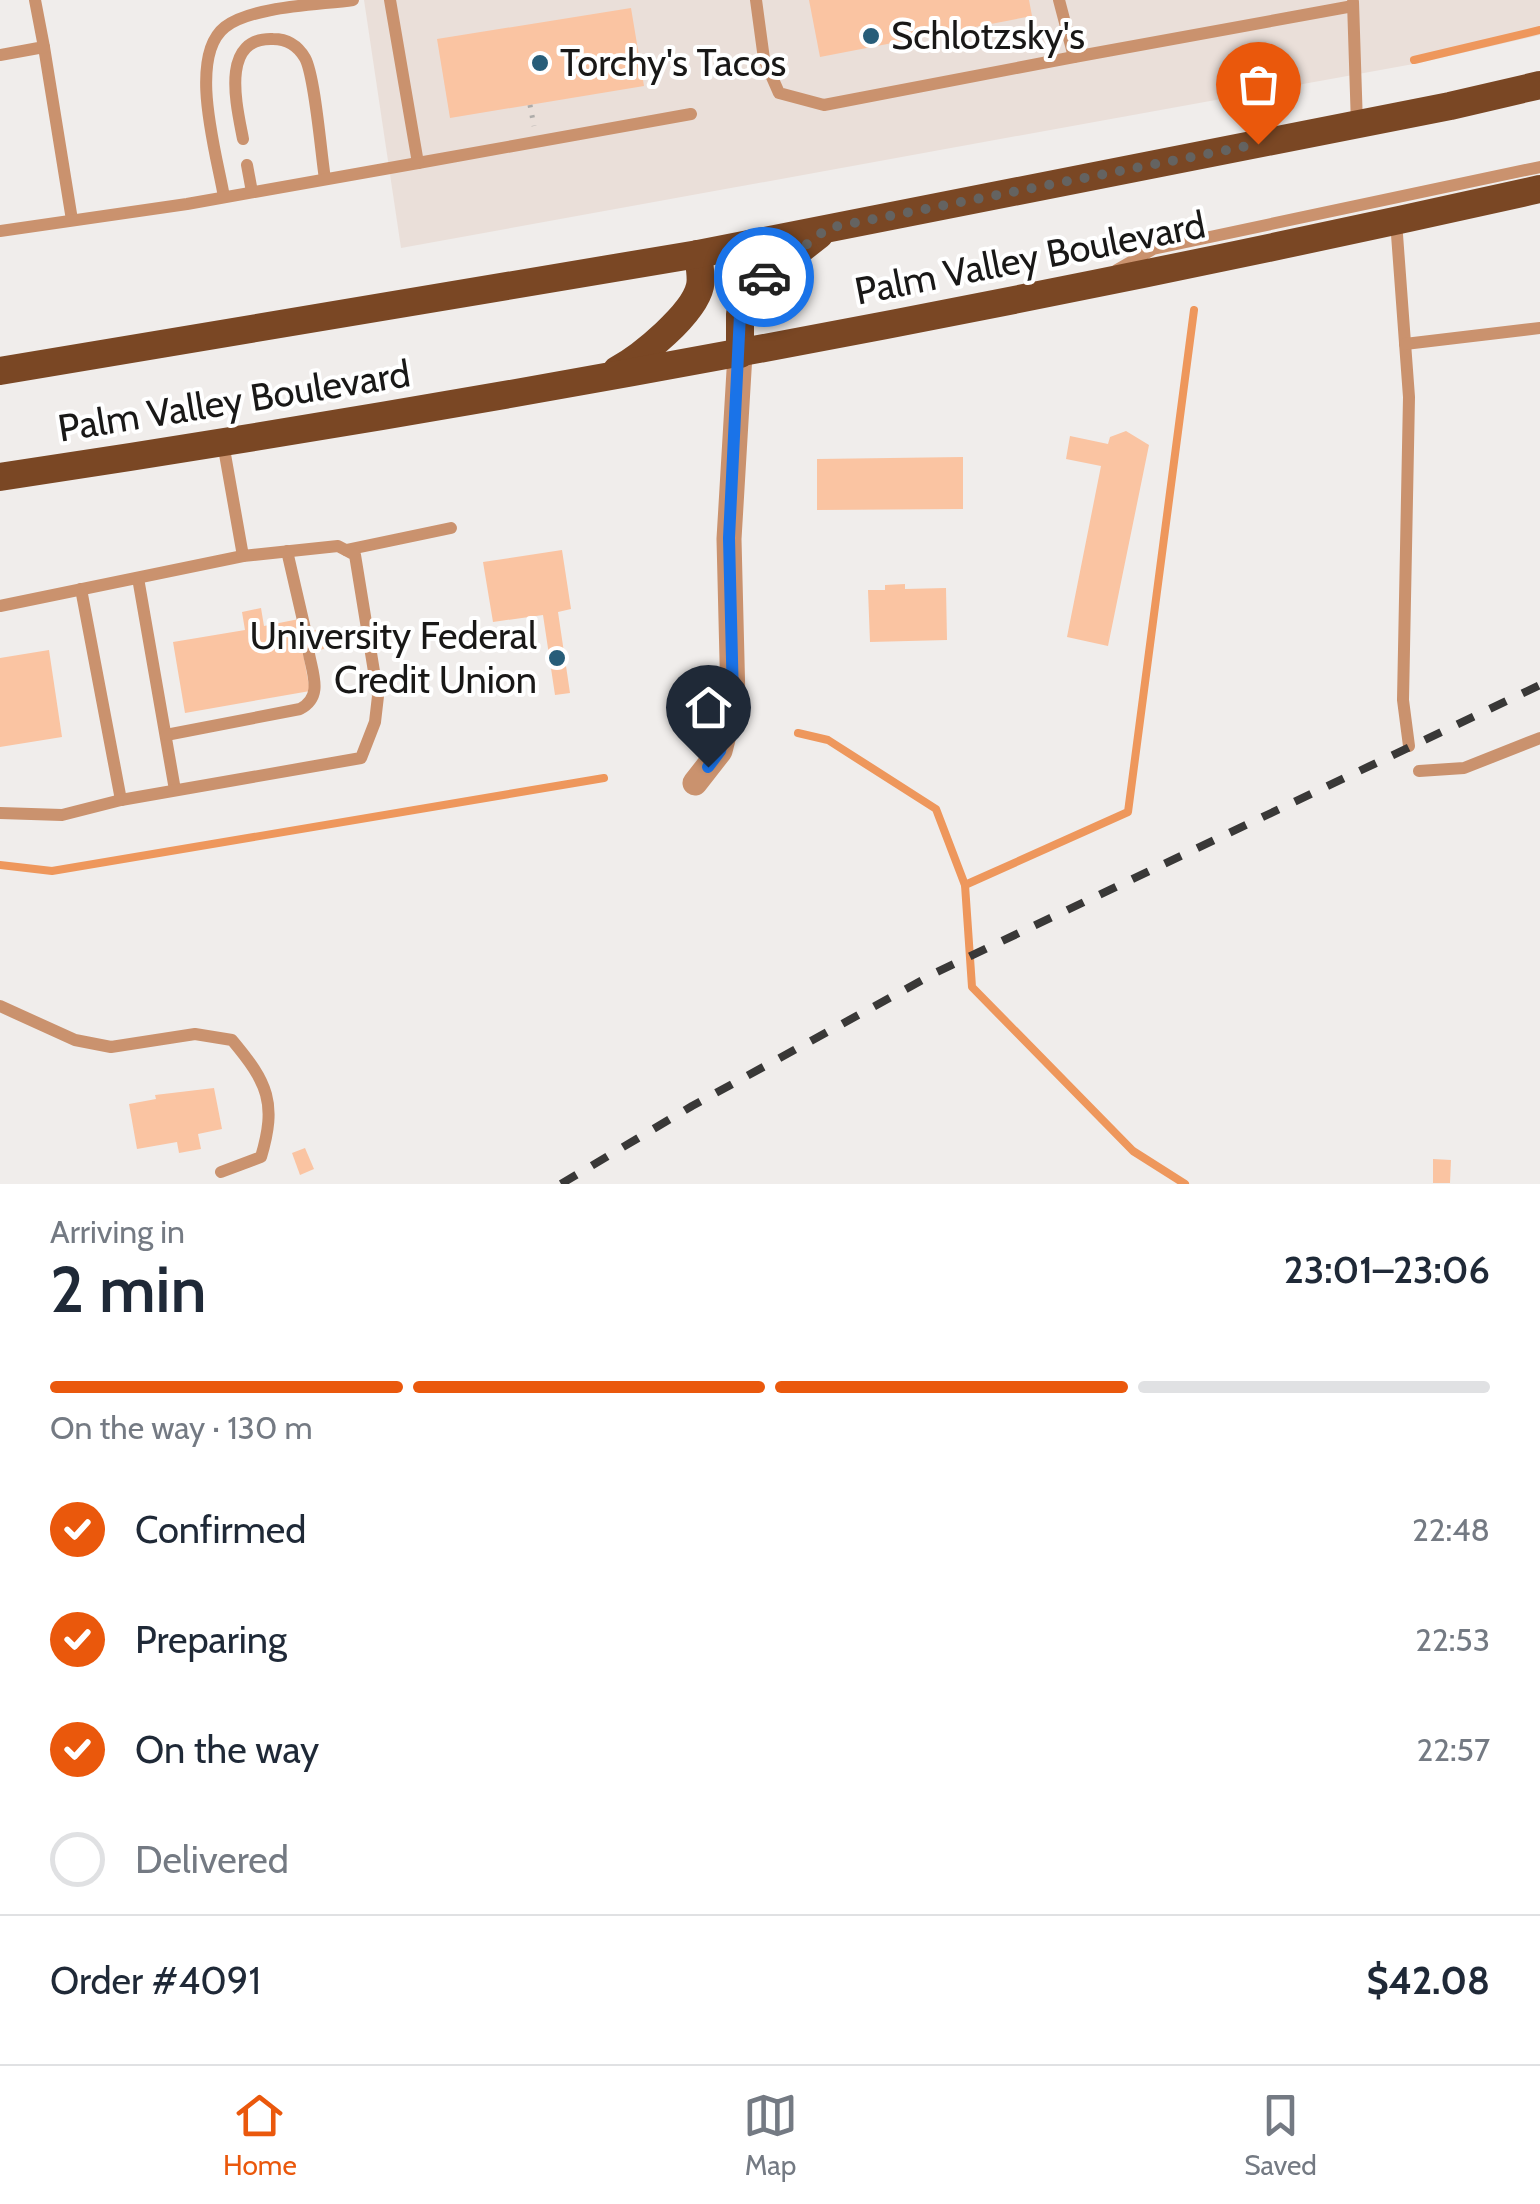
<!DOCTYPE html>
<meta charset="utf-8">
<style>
body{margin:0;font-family:Cabin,sans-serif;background:#f2f2f3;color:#1f2937;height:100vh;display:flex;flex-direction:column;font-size:38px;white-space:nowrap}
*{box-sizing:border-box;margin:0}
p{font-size:32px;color:#747a83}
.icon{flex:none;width:55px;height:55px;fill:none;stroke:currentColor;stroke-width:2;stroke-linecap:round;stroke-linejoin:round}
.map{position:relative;height:1184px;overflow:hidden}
.drawer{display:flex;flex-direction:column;background:#fff;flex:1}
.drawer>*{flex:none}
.pin{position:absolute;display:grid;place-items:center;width:85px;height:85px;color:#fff;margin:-102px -42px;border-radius:50% 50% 50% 0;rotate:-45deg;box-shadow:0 0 10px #0007}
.pin .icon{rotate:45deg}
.courier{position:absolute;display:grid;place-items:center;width:100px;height:100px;margin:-50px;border:8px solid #1a73e8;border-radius:50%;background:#fff;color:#222;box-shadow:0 2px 12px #0007}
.summary em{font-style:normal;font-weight:600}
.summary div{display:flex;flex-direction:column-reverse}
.summary{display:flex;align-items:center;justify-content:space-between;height:170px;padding:0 50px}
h1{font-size:65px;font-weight:600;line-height:75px}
.bar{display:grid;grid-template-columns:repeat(4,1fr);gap:15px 10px;align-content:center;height:120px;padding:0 50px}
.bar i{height:12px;border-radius:8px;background:#e0e1e3}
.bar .on{background:#ea580c}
.bar p{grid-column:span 4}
.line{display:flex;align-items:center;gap:25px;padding:0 50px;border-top:2px solid #e0e1e3}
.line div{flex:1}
ol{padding:0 50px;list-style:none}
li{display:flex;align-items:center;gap:30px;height:110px}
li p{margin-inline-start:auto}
li .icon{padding:10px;border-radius:50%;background:#ea580c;color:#fff;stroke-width:4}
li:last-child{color:#747a83}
li i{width:55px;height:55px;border:5px solid #e0e1e3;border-radius:50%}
.dock{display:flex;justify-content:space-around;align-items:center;height:140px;border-top:2px solid #e0e1e3;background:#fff;font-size:28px;color:#747a83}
.dock a{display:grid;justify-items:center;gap:5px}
.dock .on{color:#ea580c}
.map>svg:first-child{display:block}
</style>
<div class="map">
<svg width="1540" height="1184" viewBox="0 0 1540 1184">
<rect width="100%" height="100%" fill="#f0edeb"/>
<!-- built -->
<path fill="#eadfd9" d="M364,0H1540V35L1419,63L401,248Z"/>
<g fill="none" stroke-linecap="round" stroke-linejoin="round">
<!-- stream -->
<g stroke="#ee975c" stroke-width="8">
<path d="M1414,60L1540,30"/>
<path d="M798,733L828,740L936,809L965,885L972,987L1133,1151L1185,1184"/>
<path d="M0,865L52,871L604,778"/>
<path d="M965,885L1128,812L1194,310"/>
</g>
</g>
<!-- building -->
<g fill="#fac4a2">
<path d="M809,0H1029L1032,16L820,57Z"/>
<path d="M631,8L644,86L450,118L437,39Z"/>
<path d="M1126,431L1149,445L1108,646L1067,637L1101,466L1066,459L1070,436L1108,444L1110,437Z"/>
<path d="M963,457V509L817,510V459Z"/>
<path d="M562,550L571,609L558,612L570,693L555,695L543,615L493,622L483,562Z"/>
<path d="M905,584V589L946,588L947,640L870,642L868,590H885V585Z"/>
<path d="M261,608L264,626L299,619L301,633L320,629L324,649L303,653L310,691L185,713L173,642L245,630L242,612Z"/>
<path d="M49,650L62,737L0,747V658Z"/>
<path d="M214,1088L222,1129L198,1134L201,1149L179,1153L177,1142L137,1149L129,1104L156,1099L155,1095Z"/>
<path d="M305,1148L314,1169L300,1175L292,1153Z"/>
<path d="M1433,1159L1451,1160L1450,1183H1433Z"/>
</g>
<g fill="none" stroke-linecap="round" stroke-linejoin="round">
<!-- path -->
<path stroke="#aeacaa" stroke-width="5" stroke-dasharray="2.5 8" stroke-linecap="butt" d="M530,105L534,126"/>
<!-- service -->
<g stroke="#ca926e" stroke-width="12">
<path d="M390,0L418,163L691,114"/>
<path d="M756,0L764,59L779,93L824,105L1074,57"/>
<path d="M1059,0L1074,57L1353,6"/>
<path d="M1353,2L1357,125"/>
<path d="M44,47L72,220"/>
<path d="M0,55L44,47L35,0"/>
<path d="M243,139C237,107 219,37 273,39C287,39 298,46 305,58C315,76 321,154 325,179"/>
<path d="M247,165L252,192"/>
<path d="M224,197C217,155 187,57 225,27C252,6 319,5 353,0"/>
<path d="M1396,221L1409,397L1403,700L1409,746"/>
<path d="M0,231L187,204L418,163"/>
<path d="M1117,270L1153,249L1540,167"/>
<path d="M1405,344L1540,328"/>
<path d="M346,550L451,528"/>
<path d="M287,551L305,629"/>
<path d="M138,578L175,790"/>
<path d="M81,589L121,800"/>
<path d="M0,606L243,556"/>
<path d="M166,735L300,709C323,697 313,675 309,654"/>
<path d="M1419,771L1464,768L1540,738"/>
<path d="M0,813L62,815L121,800L361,758L375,722L378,696L355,555L338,546L243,556L223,443"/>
<path d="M0,1006L75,1040L111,1047L195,1034L232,1040C268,1083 277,1103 261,1157L221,1172"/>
</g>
<!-- minor -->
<path stroke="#ca926e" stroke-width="25" d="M695,783L720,751L733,700L729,539L740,354"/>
<!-- trunk -->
<g stroke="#7a4724" stroke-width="28">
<path d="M740,354V314L750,289L819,235"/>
<path d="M617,370C641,357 694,314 700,286C702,277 699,263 698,254"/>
<path d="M0,371L698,254L1450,106L1540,85"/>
<path d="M0,477C517,399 1030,303 1540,189"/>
</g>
<!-- rail -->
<path stroke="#393837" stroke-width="8" stroke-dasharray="18 18" stroke-linecap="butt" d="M561,1184L692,1106L937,972L1540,685"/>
</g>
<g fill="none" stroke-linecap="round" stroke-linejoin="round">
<!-- done -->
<path stroke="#646361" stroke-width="10" stroke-dasharray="0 18" d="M764,277L828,228L1258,144"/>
<!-- route -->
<path stroke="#1a73e8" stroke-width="12" d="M708,767L720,751L733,700L729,538L740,314L750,289L764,277"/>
</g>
<!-- markers -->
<g fill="#275d79" stroke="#fff" stroke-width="4">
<circle cx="871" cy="36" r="10"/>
<circle cx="540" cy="63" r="10"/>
<circle cx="557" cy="658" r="10"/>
</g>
<g text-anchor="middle" stroke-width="8" stroke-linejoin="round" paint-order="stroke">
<!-- poi labels -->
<g font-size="38" fill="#191817" stroke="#fff" text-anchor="start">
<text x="891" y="49">Schlotzsky's</text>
<text x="560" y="76">Torchy's Tacos</text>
<text x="537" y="649" text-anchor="end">University Federal<tspan x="537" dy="44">Credit Union</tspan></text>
</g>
<!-- street labels -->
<g font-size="38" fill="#191817" stroke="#fff">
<text transform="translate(1030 258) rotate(-11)" y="13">Palm Valley Boulevard</text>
<text transform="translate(234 401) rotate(-9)" y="13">Palm Valley Boulevard</text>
</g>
</g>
</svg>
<div class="pin" style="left:1258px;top:144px;background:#ea580c"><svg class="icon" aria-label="bag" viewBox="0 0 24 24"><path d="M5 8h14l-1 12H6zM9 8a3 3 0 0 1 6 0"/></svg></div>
<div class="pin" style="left:708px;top:767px;background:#1f2937"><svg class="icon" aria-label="home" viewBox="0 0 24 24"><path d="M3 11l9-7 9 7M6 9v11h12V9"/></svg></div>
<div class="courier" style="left:764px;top:277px"><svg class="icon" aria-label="car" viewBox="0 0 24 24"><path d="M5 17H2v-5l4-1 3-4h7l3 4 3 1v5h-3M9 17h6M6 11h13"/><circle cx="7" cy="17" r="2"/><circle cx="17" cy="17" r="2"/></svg></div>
</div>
<section class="drawer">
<div class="summary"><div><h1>2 min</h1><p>Arriving in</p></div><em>23:01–23:06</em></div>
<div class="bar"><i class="on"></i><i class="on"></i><i class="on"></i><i></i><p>On the way · 130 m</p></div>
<ol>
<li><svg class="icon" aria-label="check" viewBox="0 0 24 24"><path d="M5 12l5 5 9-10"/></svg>Confirmed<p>22:48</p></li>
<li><svg class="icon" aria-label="check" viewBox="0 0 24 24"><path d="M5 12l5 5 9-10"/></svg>Preparing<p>22:53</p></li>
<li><svg class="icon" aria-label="check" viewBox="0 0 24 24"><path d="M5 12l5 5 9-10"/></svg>On the way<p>22:57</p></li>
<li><i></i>Delivered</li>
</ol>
<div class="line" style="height:130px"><div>Order #4091</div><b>$42.08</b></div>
</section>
<nav class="dock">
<a class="on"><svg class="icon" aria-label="home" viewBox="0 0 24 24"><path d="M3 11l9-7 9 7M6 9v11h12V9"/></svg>Home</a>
<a><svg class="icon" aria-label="map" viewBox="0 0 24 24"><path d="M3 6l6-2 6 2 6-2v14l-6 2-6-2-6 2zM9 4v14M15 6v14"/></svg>Map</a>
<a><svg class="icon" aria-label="saved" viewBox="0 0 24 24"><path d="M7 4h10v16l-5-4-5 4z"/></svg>Saved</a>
</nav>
